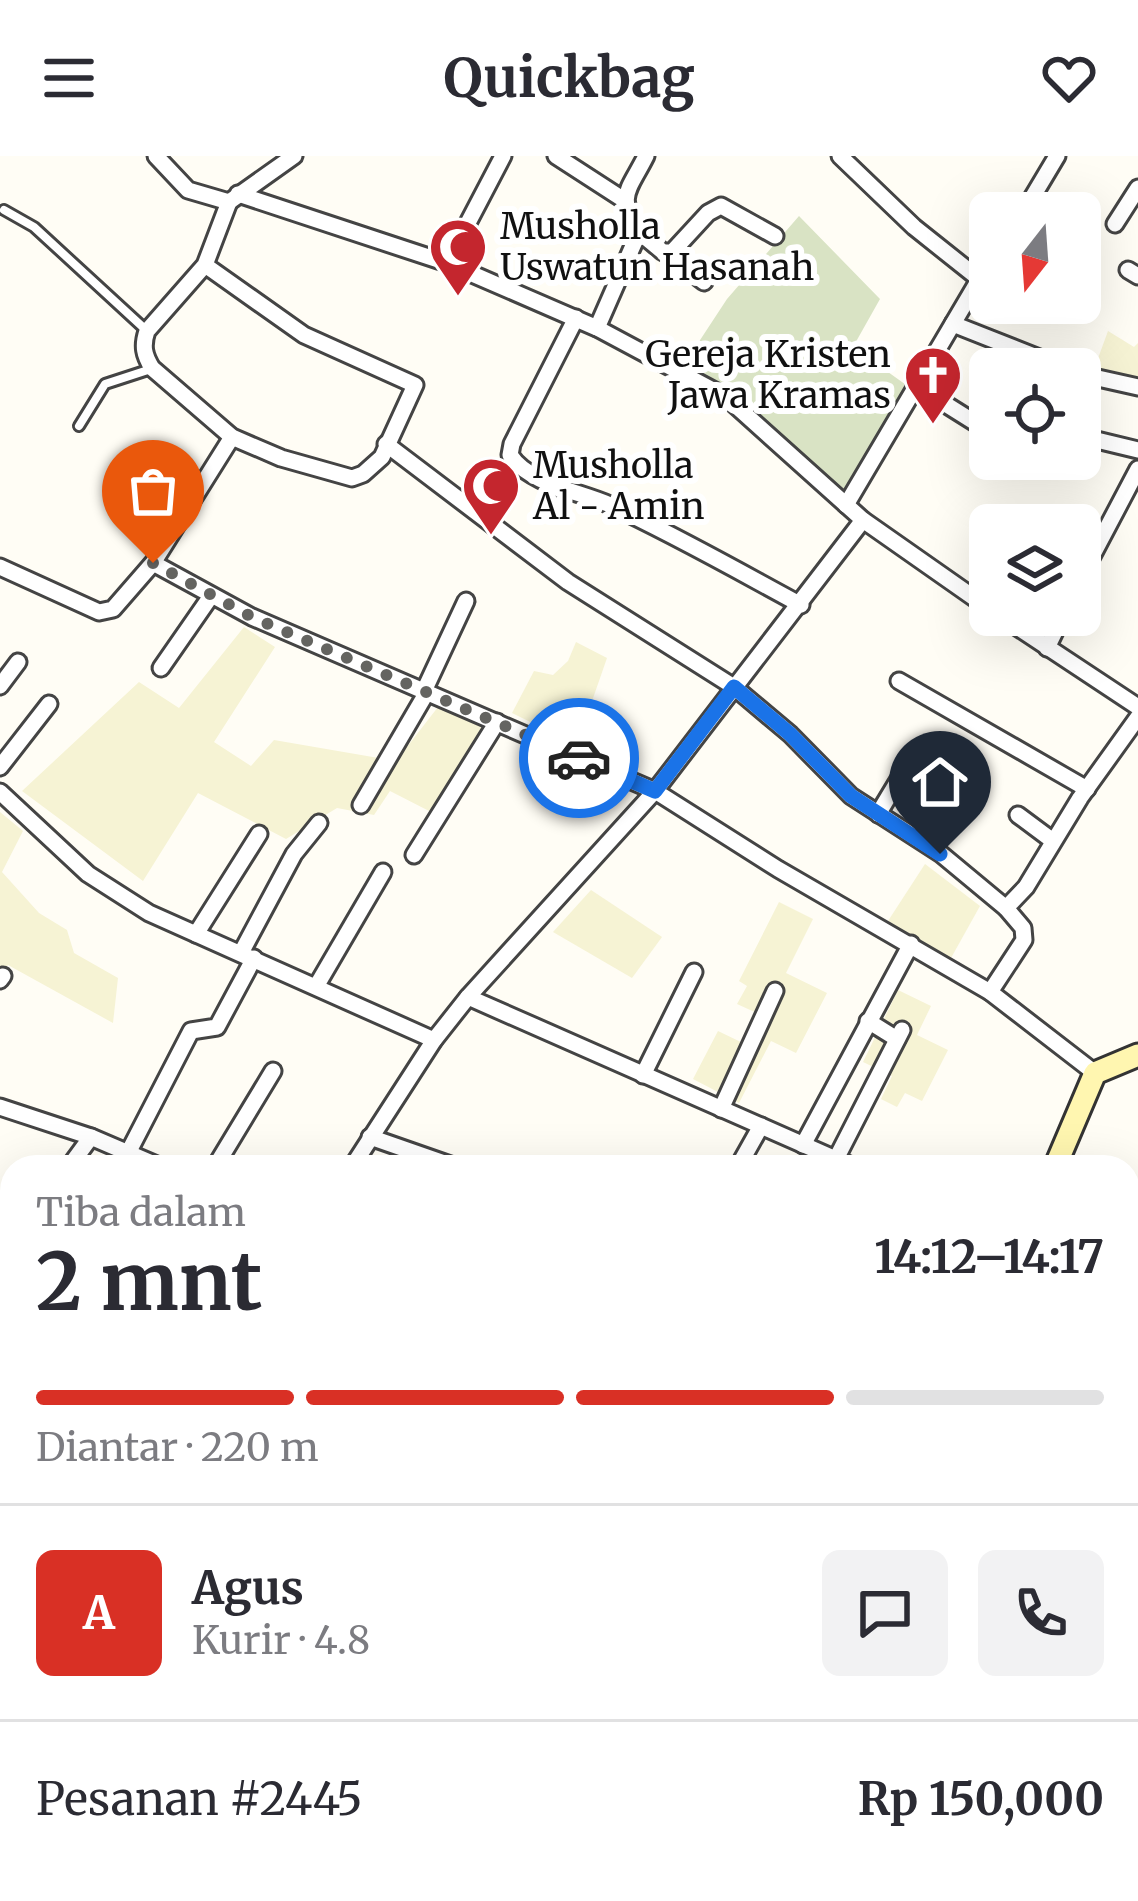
<!DOCTYPE html>
<html lang="id">
<meta charset="utf-8">
<style>
body{margin:0;font-family:Merriweather,serif;background:#f2f2f3;color:#2b2b33;height:100vh;display:flex;flex-direction:column;font-size:45px;white-space:nowrap}
*{box-sizing:border-box;margin:0}
p{font-size:39px;color:#7c7c81}
.icon{flex:none;width:66px;height:66px;fill:none;stroke:currentColor;stroke-width:2;stroke-linecap:round;stroke-linejoin:round}
.map{position:relative;flex:1;overflow:hidden}
.drawer{position:absolute;left:0px;top:999px;width:1140px;height:747px;display:flex;flex-direction:column;background:#fff;border-radius:36px 36px 0 0;box-shadow:0 12px 48px #0002}
.drawer>*{flex:none}
.needle{width:78px;rotate:197deg}
.fabs{position:absolute;left:969px;top:36px;display:grid;gap:24px}
.fabs a{display:grid;place-items:center;width:132px;height:132px;border-radius:18px;background:#fff;box-shadow:0 12px 48px #0002;font-size:60px}
.pin{position:absolute;display:grid;place-items:center;width:102px;height:102px;color:#fff;margin:-123px -51px;border-radius:50% 50% 50% 0;rotate:-45deg;box-shadow:0 0 12px #0007}
.pin .icon{rotate:45deg}
.courier{position:absolute;display:grid;place-items:center;width:120px;height:120px;margin:-60px;border:9px solid #1a73e8;border-radius:50%;background:#fff;color:#222;box-shadow:0 3px 15px #0007}
.summary em{font-style:normal;font-weight:700}
.summary div{display:flex;flex-direction:column-reverse}
.summary{display:flex;align-items:center;justify-content:space-between;height:204px;padding:0 36px}
h1{font-size:78px;font-weight:700;line-height:90px}
.bar{display:grid;grid-template-columns:repeat(4,1fr);gap:18px 12px;align-content:center;height:144px;padding:0 36px}
.bar i{height:15px;border-radius:9px;background:#e1e1e2}
.bar .selected{background:#d93025}
.bar p{grid-column:span 4}
.line{display:flex;align-items:center;gap:30px;padding:0 36px;border-top:3px solid #e1e1e2}
.line div{flex:1}
.round{display:grid;place-items:center;flex:none;width:126px;height:126px;border-radius:18px;background:#f2f2f3}
header{display:flex;justify-content:space-between;align-items:center;height:156px;padding:0 36px;background:#fff;font-size:54px;font-weight:700}
.map>svg:first-child{display:block}
</style>
<header><svg class="icon" aria-label="menu" viewBox="0 0 24 24"><path d="M4 6h16M4 12h16M4 18h16"/></svg>Quickbag<svg class="icon" aria-label="heart" viewBox="0 0 24 24"><path d="M12 20l-8-8c-3-5 5-10 8-4 3-6 11-1 8 4z"/></svg></header>
<div class="map">
<svg width="1138" height="1745" viewBox="0 0 1138 1745">
<rect width="100%" height="100%" fill="#fffdf5"/>
<!-- farmland -->
<g fill="#f6f3d4">
<path d="M1108,175L1134,191L1138,187V225L1093,216Z"/>
<path d="M244,471L275,491L214,586L251,610L274,584L396,605L438,551L486,571L431,656L390,635L374,659L337,652L286,683L198,637L143,725L22,635L139,526L179,552Z"/>
<path d="M576,486L607,502L591,548L618,566L595,598L512,557L534,515L553,519L568,505Z"/>
<path d="M0,656L23,675L2,716L39,757L67,774L74,797L118,822L113,867L8,809L0,819Z"/>
<path d="M925,708L980,750L951,802L888,765Z"/>
<path d="M591,734L662,781L632,822L553,776Z"/>
<path d="M779,746L813,763L786,817L827,837L796,897L771,885L739,947L693,923L718,875L745,888L759,858L737,848L747,830L739,825Z"/>
<path d="M898,834L931,850L917,879L948,894L922,945L905,937L897,951L881,943L892,920L863,906Z"/>
</g>
<!-- green -->
<path fill="#d5ebbd" d="M1138,1198V1417L1128,1419V1210Z"/>
<!-- cemetery -->
<path fill="#d9e3c4" d="M799,60L880,143L853,191L909,231L844,335L739,246L683,210L727,143Z"/>
<g fill="none" stroke-linecap="round" stroke-linejoin="round">
<!-- service casing -->
<g stroke="#444" stroke-width="14">
<g id="service">
<path d="M4,54L34,71L146,174"/>
<path d="M79,270L105,228L151,213"/>
</g>
</g>
<!-- minor casing -->
<g stroke="#444" stroke-width="21">
<g id="minor">
<path d="M156,0L188,34L229,46L294,0"/>
<path d="M556,0L624,44"/>
<path d="M840,0L914,71L978,122"/>
<path d="M238,38L447,107L597,172L726,241L863,364L990,453"/>
<path d="M1023,57L1057,0"/>
<path d="M1115,68L1138,32"/>
<path d="M639,76L663,96H672L708,57L721,50L775,80"/>
<path d="M666,97L704,126"/>
<path d="M447,107L503,0"/>
<path d="M205,109L304,179L415,229L382,301L363,318L352,322L281,302L232,281L152,212C144,199 142,190 147,175L205,109L229,46"/>
<path d="M1128,114L1138,120"/>
<path d="M576,162L512,288L510,299C530,329 579,335 610,349C675,379 738,415 801,449"/>
<path d="M953,168L1067,213"/>
<path d="M597,172L639,76C616,39 628,36 646,0"/>
<path d="M1080,218L1138,231"/>
<path d="M915,229L990,276"/>
<path d="M1080,280L1138,294"/>
<path d="M386,288L568,426L734,531L790,578L851,640L941,698L1006,752L1023,772L1024,784L990,836"/>
<path d="M846,349L990,105"/>
<path d="M153,407L252,461L655,635L778,713L990,836L1095,917"/>
<path d="M0,411L99,456L113,453L153,407L232,281"/>
<path d="M1080,423L1138,313"/>
<path d="M999,459L1138,551"/>
<path d="M1047,492L1063,459"/>
<path d="M161,512L211,440"/>
<path d="M899,525L1087,633"/>
<path d="M0,530L18,506"/>
<path d="M424,535L466,445"/>
<path d="M0,611L49,548"/>
<path d="M0,636L88,718L149,757L434,884"/>
<path d="M361,649L427,536"/>
<path d="M878,658L913,600"/>
<path d="M1018,659L1053,685"/>
<path d="M414,699L497,566"/>
<path d="M1006,752L1026,731L1080,642L1138,561"/>
<path d="M196,778L259,678"/>
<path d="M241,797L294,698L319,667"/>
<path d="M0,824L3,820"/>
<path d="M317,829L383,716"/>
<path d="M468,841L854,1011"/>
<path d="M868,865L897,883"/>
<path d="M643,919L694,816"/>
<path d="M0,951L91,981L161,1011"/>
<path d="M721,953L775,835"/>
<path d="M370,981L456,1011"/>
<path d="M803,989L911,788"/>
<path d="M128,997L191,875L217,871L254,802"/>
<path d="M836,1003L902,874"/>
<path d="M69,1011L91,981"/>
<path d="M215,1011L273,915"/>
<path d="M352,1011L434,884L468,841L655,635L863,364"/>
<path d="M738,1011L761,970"/>
<path d="M1128,1111L1138,1112"/>
<path d="M0,1187L12,1194"/>
<path d="M0,1324L12,1300"/>
<path d="M0,1409L12,1415"/>
<path d="M0,1512L12,1518"/>
<path d="M1128,1602L1138,1581"/>
<path d="M0,1661L12,1648"/>
<path d="M0,1733L14,1745"/>
<path d="M143,1734L156,1745"/>
<path d="M993,1734L1006,1745"/>
<path d="M461,1745L466,1734"/>
<path d="M698,1745L707,1734"/>
<path d="M845,1745L854,1734"/>
<path d="M933,1745L941,1734"/>
<path d="M972,1745L978,1734"/>
</g>
</g>
<!-- secondary casing -->
<g stroke="#333" stroke-width="27">
<g id="secondary">
<path d="M1055,1011L1095,917L1138,899"/>
<path d="M1128,1515L1138,1521"/>
</g>
</g>
<!-- service -->
<use href="#service" stroke="#fff" stroke-width="8"/>
<!-- minor -->
<use href="#minor" stroke="#fff" stroke-width="15"/>
<!-- secondary -->
<use href="#secondary" stroke="#fff6b0" stroke-width="21"/>
</g>
<g fill="none" stroke-linecap="round" stroke-linejoin="round">
<!-- done -->
<path stroke="#646461" stroke-width="12" stroke-dasharray="0 21.6" d="M153,407L252,461L579,602"/>
<!-- route -->
<path stroke="#1a73e8" stroke-width="15" d="M579,602L655,635L734,531L790,578L851,640L940,698"/>
</g>
<!-- icons -->
<defs>
<g id="mosque-pin" transform="scale(3)"><path d="M0 17L-7.5 6A9.5 9.5 0 1 1 7.5 6Z" fill="#c4262e" stroke="#fff"/><path d="M3.5-4.9A6 6 0 1 0 3.5 4.9A5 5 0 1 1 3.5-4.9Z" fill="#fff"/></g>
<g id="church-pin" transform="scale(3)"><path d="M0 17L-7.5 6A9.5 9.5 0 1 1 7.5 6Z" fill="#c4262e" stroke="#fff"/><path d="M-1.2-6h2.4v3.5h3.3v2.4h-3.3V6h-2.4V-.1h-3.3v-2.4h3.3Z" fill="#fff"/></g>
</defs>
<g fill-rule="evenodd">
<use href="#mosque-pin" x="458" y="91"/>
<use href="#church-pin" x="933" y="219"/>
<use href="#mosque-pin" x="491" y="330"/>
</g>
<g text-anchor="middle" stroke-width="12" stroke-linejoin="round" paint-order="stroke">
<!-- poi labels -->
<g font-size="36" fill="#111" stroke="#fff" text-anchor="start">
<text x="500" y="83">Musholla<tspan x="500" dy="41">Uswatun Hasanah</tspan></text>
<text x="891" y="211" text-anchor="end">Gereja Kristen<tspan x="891" dy="41">Jawa Kramas</tspan></text>
<text x="533" y="322">Musholla<tspan x="533" dy="41">Al - Amin</tspan></text>
</g>
</g>
</svg>
<div class="fabs">
<a><svg class="needle" viewBox="-14 -14 28 28"><path d="M0-13l5 13h-10z" fill="#e53935"/><path d="M0 13l5-13h-10z" fill="#7c7c81"/></svg></a>
<a><svg class="icon" aria-label="locate" viewBox="0 0 24 24"><circle cx="12" cy="12" r="6"/><path d="M12 2v4M12 18v4M2 12h4M18 12h4"/></svg></a>
<a><svg class="icon" aria-label="layers" viewBox="0 0 24 24"><path d="M12 4l9 5-9 5-9-5zM3 14l9 5 9-5"/></svg></a>
</div>
<div class="pin" style="left:153px;top:407px;background:#ea580c"><svg class="icon" aria-label="bag" viewBox="0 0 24 24"><path d="M5 8h14l-1 12H6zM9 8a3 3 0 0 1 6 0"/></svg></div>
<div class="pin" style="left:940px;top:698px;background:#1f2937"><svg class="icon" aria-label="home" viewBox="0 0 24 24"><path d="M3 11l9-7 9 7M6 9v11h12V9"/></svg></div>
<div class="courier" style="left:579px;top:602px"><svg class="icon" aria-label="car" viewBox="0 0 24 24"><path d="M5 17H2v-5l4-1 3-4h7l3 4 3 1v5h-3M9 17h6M6 11h13"/><circle cx="7" cy="17" r="2"/><circle cx="17" cy="17" r="2"/></svg></div>
<section class="drawer">
<div class="summary"><div><h1>2 mnt</h1><p>Tiba dalam</p></div><em>14:12–14:17</em></div>
<div class="bar"><i class="selected"></i><i class="selected"></i><i class="selected"></i><i></i><p>Diantar · 220 m</p></div>
<div class="line" style="height:216px"><b class="round" style="background:#d93025;color:#fff">A</b><div><b>Agus</b><p>Kurir · 4.8</p></div><a class="round"><svg class="icon" aria-label="chat" viewBox="0 0 24 24"><path d="M4 5h16v11H9l-5 4z"/></svg></a><a class="round"><svg class="icon" aria-label="phone" viewBox="0 0 24 24"><path d="M5 4h4l2 5-3 2q2 4 5 5l2-3 5 2v4C11 20 4 13 5 4z"/></svg></a></div>
<div class="line" style="height:156px"><div>Pesanan #2445</div><b>Rp 150,000</b></div>
</section>
</div>
